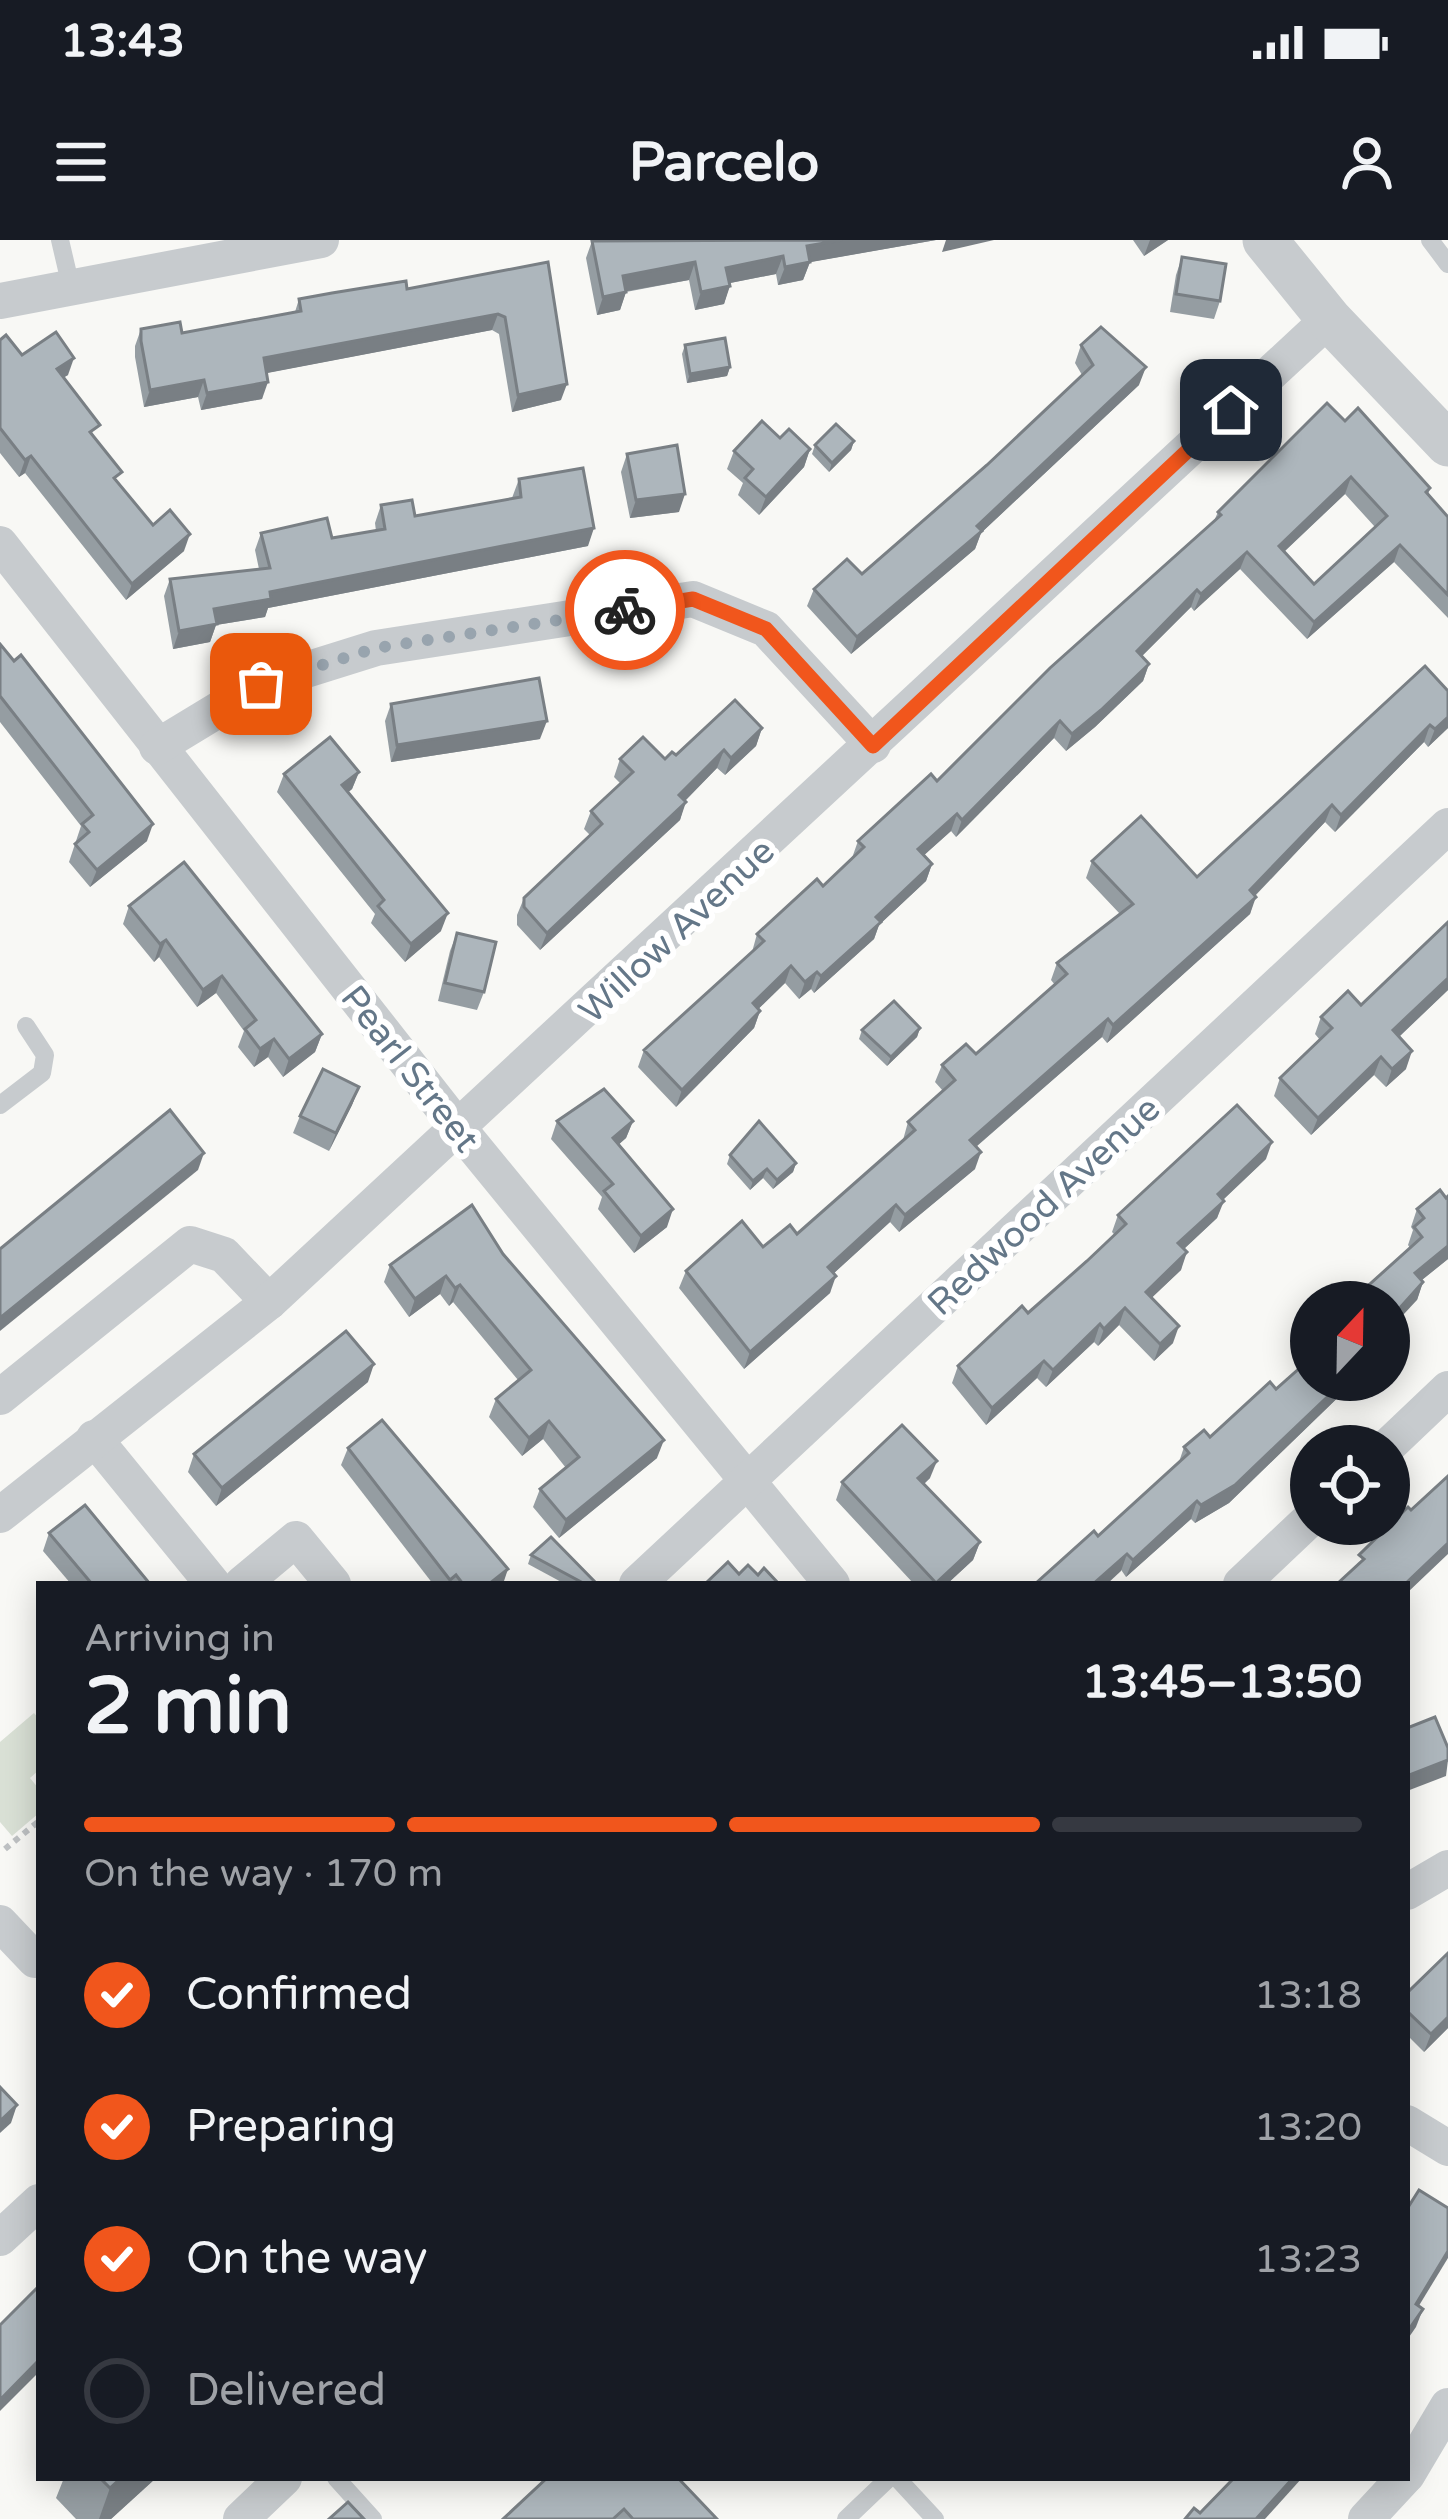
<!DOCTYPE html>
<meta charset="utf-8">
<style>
body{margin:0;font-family:"Varela Round",sans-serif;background:#20242c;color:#f1f3f6;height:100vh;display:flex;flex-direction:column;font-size:45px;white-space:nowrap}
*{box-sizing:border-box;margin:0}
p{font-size:39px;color:#9ea1a6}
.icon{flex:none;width:66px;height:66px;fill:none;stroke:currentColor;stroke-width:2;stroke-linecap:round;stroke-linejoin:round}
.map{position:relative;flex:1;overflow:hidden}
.details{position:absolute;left:36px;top:1341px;width:1374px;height:900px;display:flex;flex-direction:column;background:#171b24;border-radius:0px;box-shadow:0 6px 30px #0003}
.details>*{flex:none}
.needle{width:78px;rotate:22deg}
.fabs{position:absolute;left:1290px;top:1041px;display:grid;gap:24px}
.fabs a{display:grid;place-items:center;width:120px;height:120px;border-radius:50%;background:#171b24;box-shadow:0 6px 30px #0003;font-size:60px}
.pin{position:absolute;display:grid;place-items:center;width:102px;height:102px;color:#fff;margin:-51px;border-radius:24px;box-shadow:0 6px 18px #0006}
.courier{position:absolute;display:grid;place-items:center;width:120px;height:120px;margin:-60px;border:9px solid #f1561c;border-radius:50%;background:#fff;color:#222;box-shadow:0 3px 15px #0007}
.head em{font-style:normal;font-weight:700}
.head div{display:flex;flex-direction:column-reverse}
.head{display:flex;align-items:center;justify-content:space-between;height:204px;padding:0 48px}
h1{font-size:78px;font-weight:700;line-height:90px}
.bar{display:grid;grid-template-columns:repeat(4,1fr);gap:18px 12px;align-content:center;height:144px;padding:0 48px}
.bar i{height:15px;border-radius:9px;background:#363941}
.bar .selected{background:#f1561c}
.bar p{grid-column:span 4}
ol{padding:0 48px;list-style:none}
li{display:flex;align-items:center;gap:36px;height:132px}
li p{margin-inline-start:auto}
li .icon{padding:12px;border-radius:50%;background:#f1561c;color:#fff;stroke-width:4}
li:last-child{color:#9ea1a6}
li i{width:66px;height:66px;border:6px solid #363941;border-radius:50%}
.status{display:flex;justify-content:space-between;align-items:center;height:84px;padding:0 60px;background:#171b24;direction:ltr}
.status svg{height:33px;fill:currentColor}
header{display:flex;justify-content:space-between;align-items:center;height:156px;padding:0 48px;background:#171b24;font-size:54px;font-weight:700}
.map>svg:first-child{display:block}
</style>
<div class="status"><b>13:43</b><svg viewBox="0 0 49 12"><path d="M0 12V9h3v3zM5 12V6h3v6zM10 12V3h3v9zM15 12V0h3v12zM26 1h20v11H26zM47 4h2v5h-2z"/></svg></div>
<header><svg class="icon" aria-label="menu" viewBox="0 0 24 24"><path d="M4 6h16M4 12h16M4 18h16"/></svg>Parcelo<svg class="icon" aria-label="person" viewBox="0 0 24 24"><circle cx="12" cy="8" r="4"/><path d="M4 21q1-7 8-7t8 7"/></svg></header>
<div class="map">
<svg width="1448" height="2279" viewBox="0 0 1448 2279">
<rect width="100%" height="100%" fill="#f8f8f5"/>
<!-- green -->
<path fill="#d9e0d5" d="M34,1473L39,1479V1530L30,1538L39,1549V1573L12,1596L0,1582V1502Z"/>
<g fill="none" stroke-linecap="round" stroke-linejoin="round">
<!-- path -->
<path stroke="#bec1c3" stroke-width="6" stroke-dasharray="6 6" stroke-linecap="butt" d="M5,1609L39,1581"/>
<!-- service -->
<g stroke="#c7cbce" stroke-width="18">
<path d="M60,0L71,47"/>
<path d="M1430,0L1448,24"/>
<path d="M0,865L42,833L45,815L26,786"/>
<path d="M336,2238L373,2279"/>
<path d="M897,2238L935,2279"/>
<path d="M846,2279L889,2238"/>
</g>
<!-- minor -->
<g stroke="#c7cbce" stroke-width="36">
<path d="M0,61L321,0"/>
<path d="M0,304L460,890L832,1344"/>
<path d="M157,507L261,444L376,408L693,359L766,389L873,505"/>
<path d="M0,1157L190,1004L224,1015L269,1062"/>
<path d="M94,1198L213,1344"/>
<path d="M1388,1206L1448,1149"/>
<path d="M0,1275L269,1062L1329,79"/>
<path d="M242,1344L296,1299L333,1344"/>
<path d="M637,1344L1448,586"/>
<path d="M1241,1344L1311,1278"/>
<path d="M1407,1652L1448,1628"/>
<path d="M0,1683L35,1720"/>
<path d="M1407,1883L1448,1908"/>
<path d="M0,1998L39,1962"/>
<path d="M1407,2235L1448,2166"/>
<path d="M241,2279L284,2238"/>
<path d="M1366,2279L1404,2238"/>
</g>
<!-- tertiary -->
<path stroke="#c7cbce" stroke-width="45" d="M1265,0L1329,79L1448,204"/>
</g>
<!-- wall -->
<g fill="#959da2" fill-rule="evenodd">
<path d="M936,0L810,22L803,40L778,45L776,34L730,43L724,64L695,70L689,40L626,52L620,70L597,75L586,18L592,1L598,0Z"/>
<path d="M1133,0H1168L1144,16Z"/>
<path d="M1182,17L1220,61L1214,79L1170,72L1176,35Z"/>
<path d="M548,22L561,160L512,172L499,94L492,90L266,133L262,159L201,170L198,157L144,167L135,117V106L141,89L182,93L295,72L299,59L407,49Z"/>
<path d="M0,100L22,115L68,135L64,137L118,243L153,285L184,311L126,360L25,233L19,237L0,213Z"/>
<path d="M685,105L730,127L727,136L687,143L682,114Z"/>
<path d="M1081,105L1139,145L981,293L975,309L851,414L807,366L814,349L862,334L987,225L1082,135L1075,123Z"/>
<path d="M1345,181L1430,248L1428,255L1448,277V378L1394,322L1307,399L1240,329L1194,371L1191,367L1142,416L1149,424L1143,441L1095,487L1066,511L1054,498L956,597L951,591L924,615L932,624L926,641L879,685L874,699L814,753L811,749L799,759L785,743L758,769L760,771L754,788L676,867L638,827L644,810L752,712L757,694L823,646L852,618L858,601L937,541L1214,281L1218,272ZM1345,254L1375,287L1314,344L1284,312Z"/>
<path d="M780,198L810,209L804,227L759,275L738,255L743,243L727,229L734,211Z"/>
<path d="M854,201L851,210L829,232L812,214L815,205Z"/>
<path d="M627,214L679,272L630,278L621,232Z"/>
<path d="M519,239L588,306L268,368L265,377L216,385L210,402L173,409L164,356L170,339L259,329L255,310L261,293L332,298L376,291L375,283L381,265L415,276L512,258Z"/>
<path d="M0,404L147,601L90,647L69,622L81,586L0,482Z"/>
<path d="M1448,451V488L1428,507L1424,502L1335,592L1325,582L1255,656L1250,674L1107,803L1102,797L976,907L975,929L899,992L890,982L834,1033L830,1053L744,1129L679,1048L686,1031L763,1007L797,994L903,900L908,882L943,851L935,842L942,825L976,814L1055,745L1051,740L1057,723L1120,674L1086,638L1092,621L1197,637Z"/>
<path d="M391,464L540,499L391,522L385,481Z"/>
<path d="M762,488L756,506L725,535L717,528L685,561L680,580L540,710L517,685V675L524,658L590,595L584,589L591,571L621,544L614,537L620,519H665Z"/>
<path d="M359,532L352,549L348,552L441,691L405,722L371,683L375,674L277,552L284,534Z"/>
<path d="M129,666L322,794L315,812L283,837L268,817L254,827L238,807L244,791L216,753L197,767L159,717L154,722L123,684Z"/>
<path d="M1448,682V750L1399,797L1406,829L1386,847L1374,835L1311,895L1274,856L1280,838L1320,800L1315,794L1321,777L1361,765Z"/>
<path d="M457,693L484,752L477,770L438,761L450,711Z"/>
<path d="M920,788L917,797L887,826L859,799L862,790Z"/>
<path d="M359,847L352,865L329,911L293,893L300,876Z"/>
<path d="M557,881H633L626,898L619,904L667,987L634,1013L598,969L602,957L551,899Z"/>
<path d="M730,915L796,923L793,932L773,949L763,938L750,950L727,924Z"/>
<path d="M1266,919L1223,960L1217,978L1184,1009L1181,1030L1152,1057L1173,1103L1154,1121L1119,1085L1098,1106L1094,1102L1046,1147L1037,1138L986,1185L952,1143L958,1126L1028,1073L1087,1021L1115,995L1112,992L1118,975Z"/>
<path d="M1448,956V1019L1422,1040L1423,1042L1417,1060L1410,1008L1408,1005L1413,990L1411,987L1417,969Z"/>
<path d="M503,1014L657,1218L559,1298L533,1267L540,1249L566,1228L543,1199L522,1216L489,1177L496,1159L518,1140L453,1062L449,1066L440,1054L409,1077L384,1042L390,1025Z"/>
<path d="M1311,1140H1356L1229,1263L1195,1283L1191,1279L1126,1337L1098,1296L1179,1222L1184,1207L1210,1197L1276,1149Z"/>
<path d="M368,1142L216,1266L188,1232L194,1214Z"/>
<path d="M348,1208L503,1344H433L341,1225Z"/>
<path d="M930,1238L924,1244L980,1302L973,1320L947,1344H914L836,1260L842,1242Z"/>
<path d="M49,1293L150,1344H71L43,1311Z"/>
<path d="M531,1315L597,1344H565L528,1324Z"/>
<path d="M1448,1713V1788L1424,1812L1407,1795V1753Z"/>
<path d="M64,2238H156L111,2279H76L56,2258Z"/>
<path d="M540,2238H685L681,2241L717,2279H503L543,2242Z"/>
</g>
<!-- shaded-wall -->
<g fill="#797f84">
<path d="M842,0H936L800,24L807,6Z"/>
<path d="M946,0H994L942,12Z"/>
<path d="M1150,0H1168L1144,16Z"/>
<path d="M783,16L776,34L720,45L726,28Z"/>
<path d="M695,22L689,40L616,53L623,36Z"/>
<path d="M810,22L803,40L778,45L785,27Z"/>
<path d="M730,46L724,64L695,70L701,52Z"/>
<path d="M626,52L620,70L597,75L603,57Z"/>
<path d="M498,74L492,90L257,135L264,118Z"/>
<path d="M74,118L68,135L51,145L57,129Z"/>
<path d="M730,127L727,136L687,143L690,134Z"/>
<path d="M1146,127L1139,145L981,293L975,309L851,414L857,397Z"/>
<path d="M204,140L198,157L144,167L150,150Z"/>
<path d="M268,142L262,159L201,170L207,153Z"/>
<path d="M567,144L561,160L512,172L518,155Z"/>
<path d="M854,201L851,210L829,232L832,223Z"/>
<path d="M810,209L804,227L759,275L766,257Z"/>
<path d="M31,216L25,233L19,237L25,220Z"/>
<path d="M1351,237L1345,254L1272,323L1279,306Z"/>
<path d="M685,254L679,272L630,278L636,260Z"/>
<path d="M594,288L588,306L268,368L265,377L216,385L210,402L173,409L179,391L214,369L270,352Z"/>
<path d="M190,294L184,311L126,360L132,344Z"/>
<path d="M1400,305L1394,322L1307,399L1314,382Z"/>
<path d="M1247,312L1240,329L1194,371L1201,354Z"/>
<path d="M1197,350L1191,367L1130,428L1137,411Z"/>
<path d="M1149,424L1143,441L1095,487L1066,511L1072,494Z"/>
<path d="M1448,477V488L1428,507L1435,489Z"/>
<path d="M547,481L540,499L391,522L397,505Z"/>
<path d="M1060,481L1054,498L956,597L962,580Z"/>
<path d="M1430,485L1424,502L1335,592L1341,575Z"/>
<path d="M762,488L756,506L725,535L731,518Z"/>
<path d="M724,510L717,528L673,573L679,555Z"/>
<path d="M359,532L352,549L336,563L342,545Z"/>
<path d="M686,562L680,580L540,710L547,693Z"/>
<path d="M1332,565L1325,582L1244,667L1250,650Z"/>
<path d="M957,574L951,591L912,626L918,609Z"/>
<path d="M153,584L147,601L90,647L97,630Z"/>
<path d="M932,624L926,641L879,685L874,699L814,753L821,736L876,677Z"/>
<path d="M1256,657L1250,674L1107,803L1113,785Z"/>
<path d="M448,673L441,691L405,722L411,704Z"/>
<path d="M166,700L159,717L154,722L160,704Z"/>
<path d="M791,726L785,743L747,780L753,763Z"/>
<path d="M817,732L811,749L799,759L805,742Z"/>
<path d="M222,736L216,753L197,767L203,750Z"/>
<path d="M1448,738V750L1387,808L1393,790Z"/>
<path d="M760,771L754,788L676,867L682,850Z"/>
<path d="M1108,779L1102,797L964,917L970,900Z"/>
<path d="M920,788L917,797L887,826L891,817Z"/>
<path d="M322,794L315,812L283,837L289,819Z"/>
<path d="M274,799L268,817L254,827L260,809Z"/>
<path d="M1412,811L1406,829L1386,847L1392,829Z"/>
<path d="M1381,817L1374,835L1311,895L1318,878Z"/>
<path d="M359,847L352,865L329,911L336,893Z"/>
<path d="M633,881L626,898L607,915L613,898Z"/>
<path d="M1272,902L1266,919L1211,971L1218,954Z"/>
<path d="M981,912L975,929L899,992L905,975Z"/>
<path d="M204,913L198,930L0,1091V1078Z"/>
<path d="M796,923L793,932L773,949L777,940Z"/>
<path d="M767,929L763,938L750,950L753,941Z"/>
<path d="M1224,961L1217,978L1172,1020L1178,1003Z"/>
<path d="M896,965L890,982L822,1044L828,1027Z"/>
<path d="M673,969L667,987L634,1013L641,996Z"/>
<path d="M1448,1006V1019L1408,1051L1415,1033Z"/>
<path d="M1187,1012L1181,1030L1140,1069L1146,1052Z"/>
<path d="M446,1036L440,1054L409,1077L415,1059Z"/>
<path d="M836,1036L830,1053L744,1129L750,1112Z"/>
<path d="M1423,1042L1417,1060L1389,1090V1080Z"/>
<path d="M460,1045L453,1062L449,1066L455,1048Z"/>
<path d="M1125,1068L1119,1085L1098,1106L1104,1089Z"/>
<path d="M1100,1084L1094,1102L1046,1147L1053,1130Z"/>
<path d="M1179,1086L1173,1103L1154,1121L1160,1104Z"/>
<path d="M1044,1121L1037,1138L986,1185L992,1168Z"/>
<path d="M374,1124L368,1142L216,1266L222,1248Z"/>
<path d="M1345,1140H1356L1229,1263L1195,1283L1201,1265Z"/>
<path d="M549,1181L543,1199L522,1216L529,1198Z"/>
<path d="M664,1200L657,1218L559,1298L566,1280Z"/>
<path d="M937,1221L930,1238L911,1256L918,1238Z"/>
<path d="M1197,1261L1191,1279L1126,1337L1133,1320Z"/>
<path d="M980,1302L973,1320L947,1344H936Z"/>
<path d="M1448,1303V1314L1407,1353V1344H1405Z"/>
<path d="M1127,1314L1121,1331L1107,1344H1093Z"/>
<path d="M508,1329L503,1344H489Z"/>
<path d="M1448,1520L1446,1536L1407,1551V1536Z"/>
<path d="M1448,1777V1788L1424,1812L1431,1794Z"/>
<path d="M17,1865L11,1883L0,1893V1881Z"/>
<path d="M1448,2011V2018L1409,2082L1416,2064Z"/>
<path d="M1423,2069L1416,2087L1407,2100V2092Z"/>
<path d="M39,2120V2132L0,2171V2160Z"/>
<path d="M121,2238H156L111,2279H99L110,2248Z"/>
<path d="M1293,2238H1302L1265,2279H1256Z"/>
</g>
<!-- building -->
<g fill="#adb6bc" stroke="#797f84" stroke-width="3" fill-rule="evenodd">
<path d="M842,0L807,6L810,22L785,27L783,16L726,28L730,46L701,52L695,22L623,36L626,52L603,57L592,1Z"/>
<path d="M1182,17L1226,24L1220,61L1176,54Z"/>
<path d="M548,22L567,144L518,155L505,77L498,74L264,118L268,142L207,153L204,140L150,150L141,101V89L180,82L182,93L301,71L299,59L332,53L406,41L407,49Z"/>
<path d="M1101,87L1146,127L977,286L982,291L857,397L814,349L847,319L862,334L987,225L1093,125L1081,105Z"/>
<path d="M56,92L74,118L57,129L100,185L90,192L122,232L114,238L153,285L170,270L190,294L132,344L31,216L25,220L0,188V100L6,95L22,115Z"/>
<path d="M725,98L730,127L690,134L685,105Z"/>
<path d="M1327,163L1345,181L1358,168L1430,248L1426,252L1448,277V355L1400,305L1314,382L1247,312L1201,354L1197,350L1137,411L1149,424L1101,470L1072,494L1060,481L962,580L957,574L918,609L932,624L876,677L881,682L821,736L817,732L805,742L791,726L753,763L760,771L682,850L644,810L764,701L757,694L817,639L823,646L864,607L858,601L931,534L937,541L1050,428L1221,275L1218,272ZM1351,237L1387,276L1314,344L1279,306Z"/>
<path d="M762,181L780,198L789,189L810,209L766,257L745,238L753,229L734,211Z"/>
<path d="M836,184L854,201L832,223L815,205Z"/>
<path d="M677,205L685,254L636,260L627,214Z"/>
<path d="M583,228L594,288L270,352L271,359L214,369L217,384L179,391L170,339L270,328L261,293L327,278L332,298L385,289L381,265L412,260L415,276L521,257L519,239Z"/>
<path d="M0,404L14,421L21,415L153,584L97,630L75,604L89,592L82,584L93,575L0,456Z"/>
<path d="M1425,426L1448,451V477L1435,489L1430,485L1341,575L1332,565L1250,650L1256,657L1113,785L1108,779L970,900L981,912L905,975L896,965L828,1027L836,1036L750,1112L686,1031L742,981L763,1007L790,985L797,994L915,890L908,882L955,840L942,825L966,804L976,814L1067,734L1057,723L1133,664L1092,621L1141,576L1197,637Z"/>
<path d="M539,438L547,481L397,505L391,464Z"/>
<path d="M735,460L762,488L731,518L724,510L679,555L686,562L547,693L524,667V658L602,584L591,571L633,532L620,519L643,497L665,519L672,512L676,515Z"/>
<path d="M330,497L359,532L342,545L448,673L411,704L378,666L384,660L284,534Z"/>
<path d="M184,622L322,794L289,819L274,799L260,809L245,789L256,780L222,736L203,750L166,700L160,704L129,666Z"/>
<path d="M1448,682V738L1393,790L1412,811L1392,829L1381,817L1318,878L1280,838L1332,788L1321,777L1348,751L1361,765Z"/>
<path d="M457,693L496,702L484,752L445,743Z"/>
<path d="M894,761L920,788L891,817L862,790Z"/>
<path d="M323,829L359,847L336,893L300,876Z"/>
<path d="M604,849L633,881L613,898L673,969L641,996L604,951L613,944L557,881Z"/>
<path d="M1237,865L1272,902L1218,954L1224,961L1178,1003L1187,1012L1146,1052L1179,1086L1160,1104L1125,1068L1104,1089L1100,1084L1053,1130L1044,1121L992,1168L958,1126L1022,1066L1028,1073L1087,1021L1126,984L1118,975Z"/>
<path d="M170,870L204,913L0,1078V1009Z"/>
<path d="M759,881L796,923L777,940L767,929L753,941L730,915Z"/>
<path d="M1440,950L1446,958L1448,956V1006L1415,1033L1423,1042L1389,1080V1062H1350L1422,997L1414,987L1424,978L1417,969Z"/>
<path d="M472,965L503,1014L664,1200L566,1280L540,1249L579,1217L549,1181L529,1198L496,1159L531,1130L460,1045L455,1048L446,1036L415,1059L390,1025Z"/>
<path d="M346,1091L374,1124L222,1248L194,1214Z"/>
<path d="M1311,1118V1140H1345L1235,1245L1201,1265L1197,1261L1133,1320L1127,1314L1093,1344H1035L1094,1291L1098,1296L1189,1213L1184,1207L1204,1190L1210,1197L1270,1142L1276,1149Z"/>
<path d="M382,1180L508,1329L489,1344H463L456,1335L450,1340L348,1208Z"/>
<path d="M902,1185L937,1221L918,1238L980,1302L936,1343L842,1242Z"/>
<path d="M1448,1236V1303L1405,1344H1337L1364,1319L1359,1315L1408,1267L1411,1270Z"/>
<path d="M85,1265L150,1344H92L49,1293Z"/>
<path d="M551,1297L597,1344H585L531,1315Z"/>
<path d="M728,1322L739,1334L748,1325L758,1335L764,1328L779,1344H705Z"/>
<path d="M1435,1477L1448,1508V1520L1407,1536V1488Z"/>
<path d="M1448,1713V1777L1431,1794L1407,1771V1753Z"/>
<path d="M0,1847L17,1865L0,1881Z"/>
<path d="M1419,1950L1448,1968V2011L1416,2064L1423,2069L1407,2092V1969Z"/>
<path d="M39,2046V2120L0,2160V2085Z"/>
<path d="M100,2238H121L110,2248Z"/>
<path d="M547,2238H678L717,2279H633L624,2269L613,2279H503Z"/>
<path d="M1234,2238H1293L1256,2279H1185L1194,2268L1200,2273Z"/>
<path d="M348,2262L364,2279H329Z"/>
</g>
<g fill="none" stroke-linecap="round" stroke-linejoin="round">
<!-- done -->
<path stroke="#98a4ae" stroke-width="12" stroke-dasharray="0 21.6" d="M261,444L376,408L625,370"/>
<!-- route -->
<path stroke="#f1561c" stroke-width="15" d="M625,370L693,359L766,389L873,506L1231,170"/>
</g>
<g text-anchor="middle" stroke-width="12" stroke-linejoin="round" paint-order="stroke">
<!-- street labels -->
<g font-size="36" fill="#647788" stroke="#fff">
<text transform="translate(676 690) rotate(-43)" y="13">Willow Avenue</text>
<text transform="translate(411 828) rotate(52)" y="13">Pearl Street</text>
<text transform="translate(1043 965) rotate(-43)" y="13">Redwood Avenue</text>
</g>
</g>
</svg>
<div class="fabs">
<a><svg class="needle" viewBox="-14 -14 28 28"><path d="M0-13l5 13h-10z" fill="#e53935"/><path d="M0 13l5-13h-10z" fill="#9ea1a6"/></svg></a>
<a><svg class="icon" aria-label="locate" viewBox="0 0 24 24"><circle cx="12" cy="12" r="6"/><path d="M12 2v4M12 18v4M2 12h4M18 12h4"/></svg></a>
</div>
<div class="pin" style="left:261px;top:444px;background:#ea580c"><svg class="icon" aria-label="bag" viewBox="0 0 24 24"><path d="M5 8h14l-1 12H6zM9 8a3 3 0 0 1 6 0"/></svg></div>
<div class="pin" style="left:1231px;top:170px;background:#1f2937"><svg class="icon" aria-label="home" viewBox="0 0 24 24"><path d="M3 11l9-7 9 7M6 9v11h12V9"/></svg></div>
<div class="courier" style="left:625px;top:370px"><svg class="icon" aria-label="bike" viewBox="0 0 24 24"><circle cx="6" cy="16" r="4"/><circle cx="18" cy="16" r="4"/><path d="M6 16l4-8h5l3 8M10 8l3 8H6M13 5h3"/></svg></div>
<section class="details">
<div class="head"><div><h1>2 min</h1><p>Arriving in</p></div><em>13:45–13:50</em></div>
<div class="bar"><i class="selected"></i><i class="selected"></i><i class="selected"></i><i></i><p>On the way · 170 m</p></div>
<ol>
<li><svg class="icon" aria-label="check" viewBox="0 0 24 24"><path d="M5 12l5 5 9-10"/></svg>Confirmed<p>13:18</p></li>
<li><svg class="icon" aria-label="check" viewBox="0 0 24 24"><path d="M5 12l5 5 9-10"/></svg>Preparing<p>13:20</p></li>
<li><svg class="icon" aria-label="check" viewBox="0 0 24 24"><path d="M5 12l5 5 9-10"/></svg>On the way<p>13:23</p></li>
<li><i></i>Delivered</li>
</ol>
</section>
</div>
